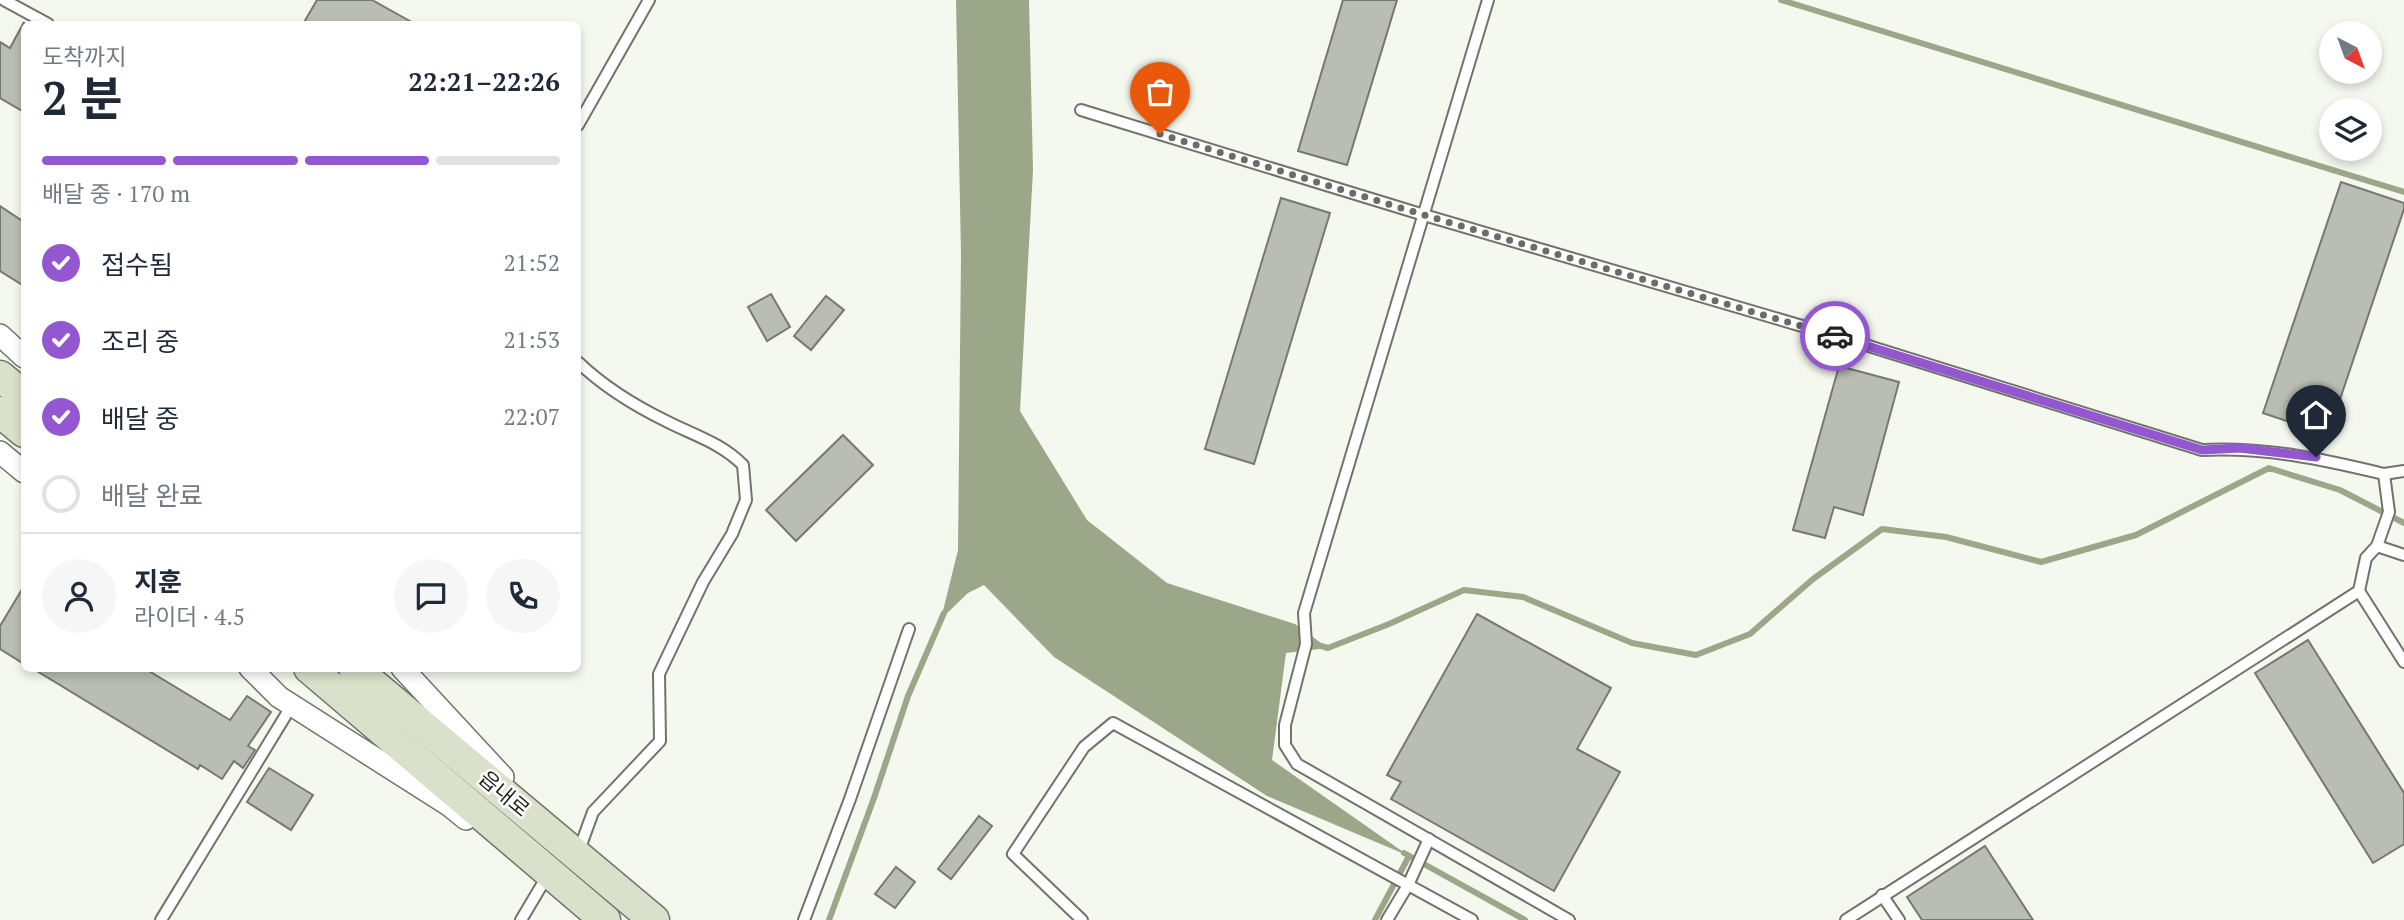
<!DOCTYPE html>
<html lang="ko">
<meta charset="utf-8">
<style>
body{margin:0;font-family:"PT Serif","Noto Sans KR",serif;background:#f6f6f7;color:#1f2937;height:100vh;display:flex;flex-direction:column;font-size:26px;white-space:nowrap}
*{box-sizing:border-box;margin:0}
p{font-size:23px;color:#747a83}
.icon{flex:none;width:38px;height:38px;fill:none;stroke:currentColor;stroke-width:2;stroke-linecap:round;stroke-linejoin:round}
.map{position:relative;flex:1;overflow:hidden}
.drawer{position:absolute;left:21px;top:21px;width:560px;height:651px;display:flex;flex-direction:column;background:#fff;border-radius:10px;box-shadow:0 4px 10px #0003}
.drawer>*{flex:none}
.needle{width:46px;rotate:139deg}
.fabs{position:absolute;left:2319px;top:21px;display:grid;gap:14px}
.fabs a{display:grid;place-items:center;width:63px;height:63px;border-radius:50%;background:#fff;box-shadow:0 4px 10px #0003;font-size:35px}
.pin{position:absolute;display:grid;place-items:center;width:60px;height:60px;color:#fff;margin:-72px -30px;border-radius:50% 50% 50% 0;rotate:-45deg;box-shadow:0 0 7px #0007}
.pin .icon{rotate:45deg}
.courier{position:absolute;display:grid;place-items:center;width:70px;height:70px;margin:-35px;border:5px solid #9358cf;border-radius:50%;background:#fff;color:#222;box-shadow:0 2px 9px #0007}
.headline em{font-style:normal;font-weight:700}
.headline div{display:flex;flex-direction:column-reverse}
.headline{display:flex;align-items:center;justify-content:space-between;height:119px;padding:0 21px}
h1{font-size:46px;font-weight:700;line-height:52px}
.bar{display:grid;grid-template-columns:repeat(4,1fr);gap:10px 7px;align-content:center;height:84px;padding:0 21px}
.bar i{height:9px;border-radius:5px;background:#e0e1e3}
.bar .on{background:#9358cf}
.bar p{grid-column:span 4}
.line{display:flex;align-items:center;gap:18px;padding:0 21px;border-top:2px solid #e0e1e3}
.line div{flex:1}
.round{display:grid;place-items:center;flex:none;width:74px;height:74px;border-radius:37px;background:#f6f6f7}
ol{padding:0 21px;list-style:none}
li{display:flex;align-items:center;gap:21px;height:77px}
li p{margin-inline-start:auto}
li .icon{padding:7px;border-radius:50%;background:#9358cf;color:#fff;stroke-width:4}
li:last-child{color:#747a83}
li i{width:38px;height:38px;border:4px solid #e0e1e3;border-radius:50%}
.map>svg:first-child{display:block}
</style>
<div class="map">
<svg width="2404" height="920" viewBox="0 0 2404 920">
<rect width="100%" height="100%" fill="#f4f8ee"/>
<!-- water -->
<path fill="#9ca789" d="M956,0H1029L1033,170L1020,411L1087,520L1167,583L1295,624L1328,648L1286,653L1272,760L1409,856L1267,796L1054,657L984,585L968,593L941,619L958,550L961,255Z"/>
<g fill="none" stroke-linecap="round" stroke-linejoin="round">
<!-- stream -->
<g stroke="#9ca789" stroke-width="6">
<path d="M1781,0L2404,192"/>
<path d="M1321,646L1328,648L1389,624L1464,590L1523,597L1632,643L1696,655L1750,634L1813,579L1882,529L1946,537L2041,562L2136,535L2269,468L2340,490L2404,523"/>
<path d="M1404,853L1525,920"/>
<path d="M829,920L874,798L908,696L944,613"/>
<path d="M1375,920L1409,856"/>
</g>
</g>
<!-- building -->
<g fill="#b9bdb3" stroke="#767970" stroke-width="2">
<path d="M317,0H372L415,24H303Z"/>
<path d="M1343,0H1397L1347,165L1298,151Z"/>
<path d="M24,22V112L0,98V42L10,48Z"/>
<path d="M2341,182L2404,203V209L2328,435L2263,413Z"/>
<path d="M1281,198L1330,213L1254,464L1205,449Z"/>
<path d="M0,206L24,222V286L0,271Z"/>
<path d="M771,294L790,327L767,341L748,307Z"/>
<path d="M826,296L844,310L811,350L794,336Z"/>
<path d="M1839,366L1899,382L1863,515L1834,507L1825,538L1793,530Z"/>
<path d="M843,435L873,465L796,541L766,510Z"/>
<path d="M24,586V664L0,649V626Z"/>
<path d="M1477,614L1611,688L1577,749L1620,772L1554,891L1391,799L1401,782L1387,775Z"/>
<path d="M2308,640L2404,793V844L2373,863L2255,673Z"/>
<path d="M32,668H144L230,720L247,696L271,712L248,746L255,750L243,768L234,761L222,779L200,765L198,769Z"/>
<path d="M269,768L313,795L291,830L247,802Z"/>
<path d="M979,816L992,826L951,879L938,869Z"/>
<path d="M1985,846L2033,920H1922L1907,897Z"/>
<path d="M896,867L915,882L895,908L875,894Z"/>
</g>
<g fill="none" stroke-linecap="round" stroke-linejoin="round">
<!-- lane casing -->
<g stroke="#71746b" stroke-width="14">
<g id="lane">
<path d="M4,0L48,24"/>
<path d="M1488,0L1304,613L1306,644L1285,725V745L1297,764L1569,920"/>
<path d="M1081,110L1424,215L1843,338L2202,450C2266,447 2322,459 2384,474L2389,512L2377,546L2366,558L2359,591L2404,662"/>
<path d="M578,125L649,0"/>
<path d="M578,362C604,387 635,406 668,422C696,436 721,443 743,465L746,500L732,534L703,582L659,674L660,741L593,812L578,853"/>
<path d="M2384,474L2404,471"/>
<path d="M2377,546L2404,555"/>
<path d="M1882,895L1899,920"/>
<path d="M161,920L292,705"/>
<path d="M521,920L543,883"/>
<path d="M804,920L850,799L909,629"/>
<path d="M1082,920L1013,854L1084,747L1113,723L1472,920"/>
<path d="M1387,920L1408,885L1429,839"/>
<path d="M1846,920L2359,591"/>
</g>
</g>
<!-- street casing -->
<g stroke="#71746b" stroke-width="24">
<g id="street">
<path d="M0,335L24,357"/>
<path d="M0,452L24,472"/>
<path d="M250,668L279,697L450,806L466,819"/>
<path d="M402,668L503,777"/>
</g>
</g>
<!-- secondary casing -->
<g stroke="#71746b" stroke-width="33">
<g id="secondary">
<path d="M0,376L24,396"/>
<path d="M0,412L24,432"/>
<path d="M309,668L605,920"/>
<path d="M354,668L654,920"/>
</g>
</g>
<!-- lane -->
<use href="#lane" stroke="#fff" stroke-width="10"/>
<!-- street -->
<use href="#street" stroke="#fff" stroke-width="21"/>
<!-- secondary -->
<use href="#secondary" stroke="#d9e1ca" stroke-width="30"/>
</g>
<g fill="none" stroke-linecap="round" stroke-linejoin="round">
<!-- done -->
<path stroke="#6a6c66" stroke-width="7" stroke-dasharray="0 12.6" d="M1160,134L1424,215L1835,336"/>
<!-- route -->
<path stroke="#9358cf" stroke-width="9" d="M1835,336L2202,450L2240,448L2316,457"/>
</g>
<g text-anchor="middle" stroke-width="5" stroke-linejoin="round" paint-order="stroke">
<!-- street labels -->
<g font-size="21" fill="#1f201d" stroke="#fff">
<text transform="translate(504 794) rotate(40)" y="7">읍내로</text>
</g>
</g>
</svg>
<div class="fabs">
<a><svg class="needle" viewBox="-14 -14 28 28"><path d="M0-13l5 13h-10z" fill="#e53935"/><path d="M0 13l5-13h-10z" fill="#747a83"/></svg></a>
<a><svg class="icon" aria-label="layers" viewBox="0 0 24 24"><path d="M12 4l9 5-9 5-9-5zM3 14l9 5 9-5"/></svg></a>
</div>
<div class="pin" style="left:1160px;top:134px;background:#ea580c"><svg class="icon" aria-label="bag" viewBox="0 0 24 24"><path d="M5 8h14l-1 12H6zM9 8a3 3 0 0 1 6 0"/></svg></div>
<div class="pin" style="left:2316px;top:457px;background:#1f2937"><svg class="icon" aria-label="home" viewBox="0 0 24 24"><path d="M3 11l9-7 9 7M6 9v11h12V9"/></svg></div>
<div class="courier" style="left:1835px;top:336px"><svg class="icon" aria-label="car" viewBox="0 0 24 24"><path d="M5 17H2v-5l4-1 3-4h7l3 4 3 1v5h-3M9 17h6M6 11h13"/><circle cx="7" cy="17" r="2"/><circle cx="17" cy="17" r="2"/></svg></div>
<section class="drawer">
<div class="headline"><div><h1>2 분</h1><p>도착까지</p></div><em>22:21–22:26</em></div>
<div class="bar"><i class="on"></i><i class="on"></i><i class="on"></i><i></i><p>배달 중 · 170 m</p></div>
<ol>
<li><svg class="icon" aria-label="check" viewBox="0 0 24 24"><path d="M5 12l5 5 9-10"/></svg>접수됨<p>21:52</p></li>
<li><svg class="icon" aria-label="check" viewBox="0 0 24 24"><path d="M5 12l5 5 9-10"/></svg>조리 중<p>21:53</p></li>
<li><svg class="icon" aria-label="check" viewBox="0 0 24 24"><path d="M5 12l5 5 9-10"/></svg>배달 중<p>22:07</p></li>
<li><i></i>배달 완료</li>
</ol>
<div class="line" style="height:126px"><a class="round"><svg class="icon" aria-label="person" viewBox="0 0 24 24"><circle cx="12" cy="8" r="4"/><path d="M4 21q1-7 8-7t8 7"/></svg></a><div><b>지훈</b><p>라이더 · 4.5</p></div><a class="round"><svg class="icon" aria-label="chat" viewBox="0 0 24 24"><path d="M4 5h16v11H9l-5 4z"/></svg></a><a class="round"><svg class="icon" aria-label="phone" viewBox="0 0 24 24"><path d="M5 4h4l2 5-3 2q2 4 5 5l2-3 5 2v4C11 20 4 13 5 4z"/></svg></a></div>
</section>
</div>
